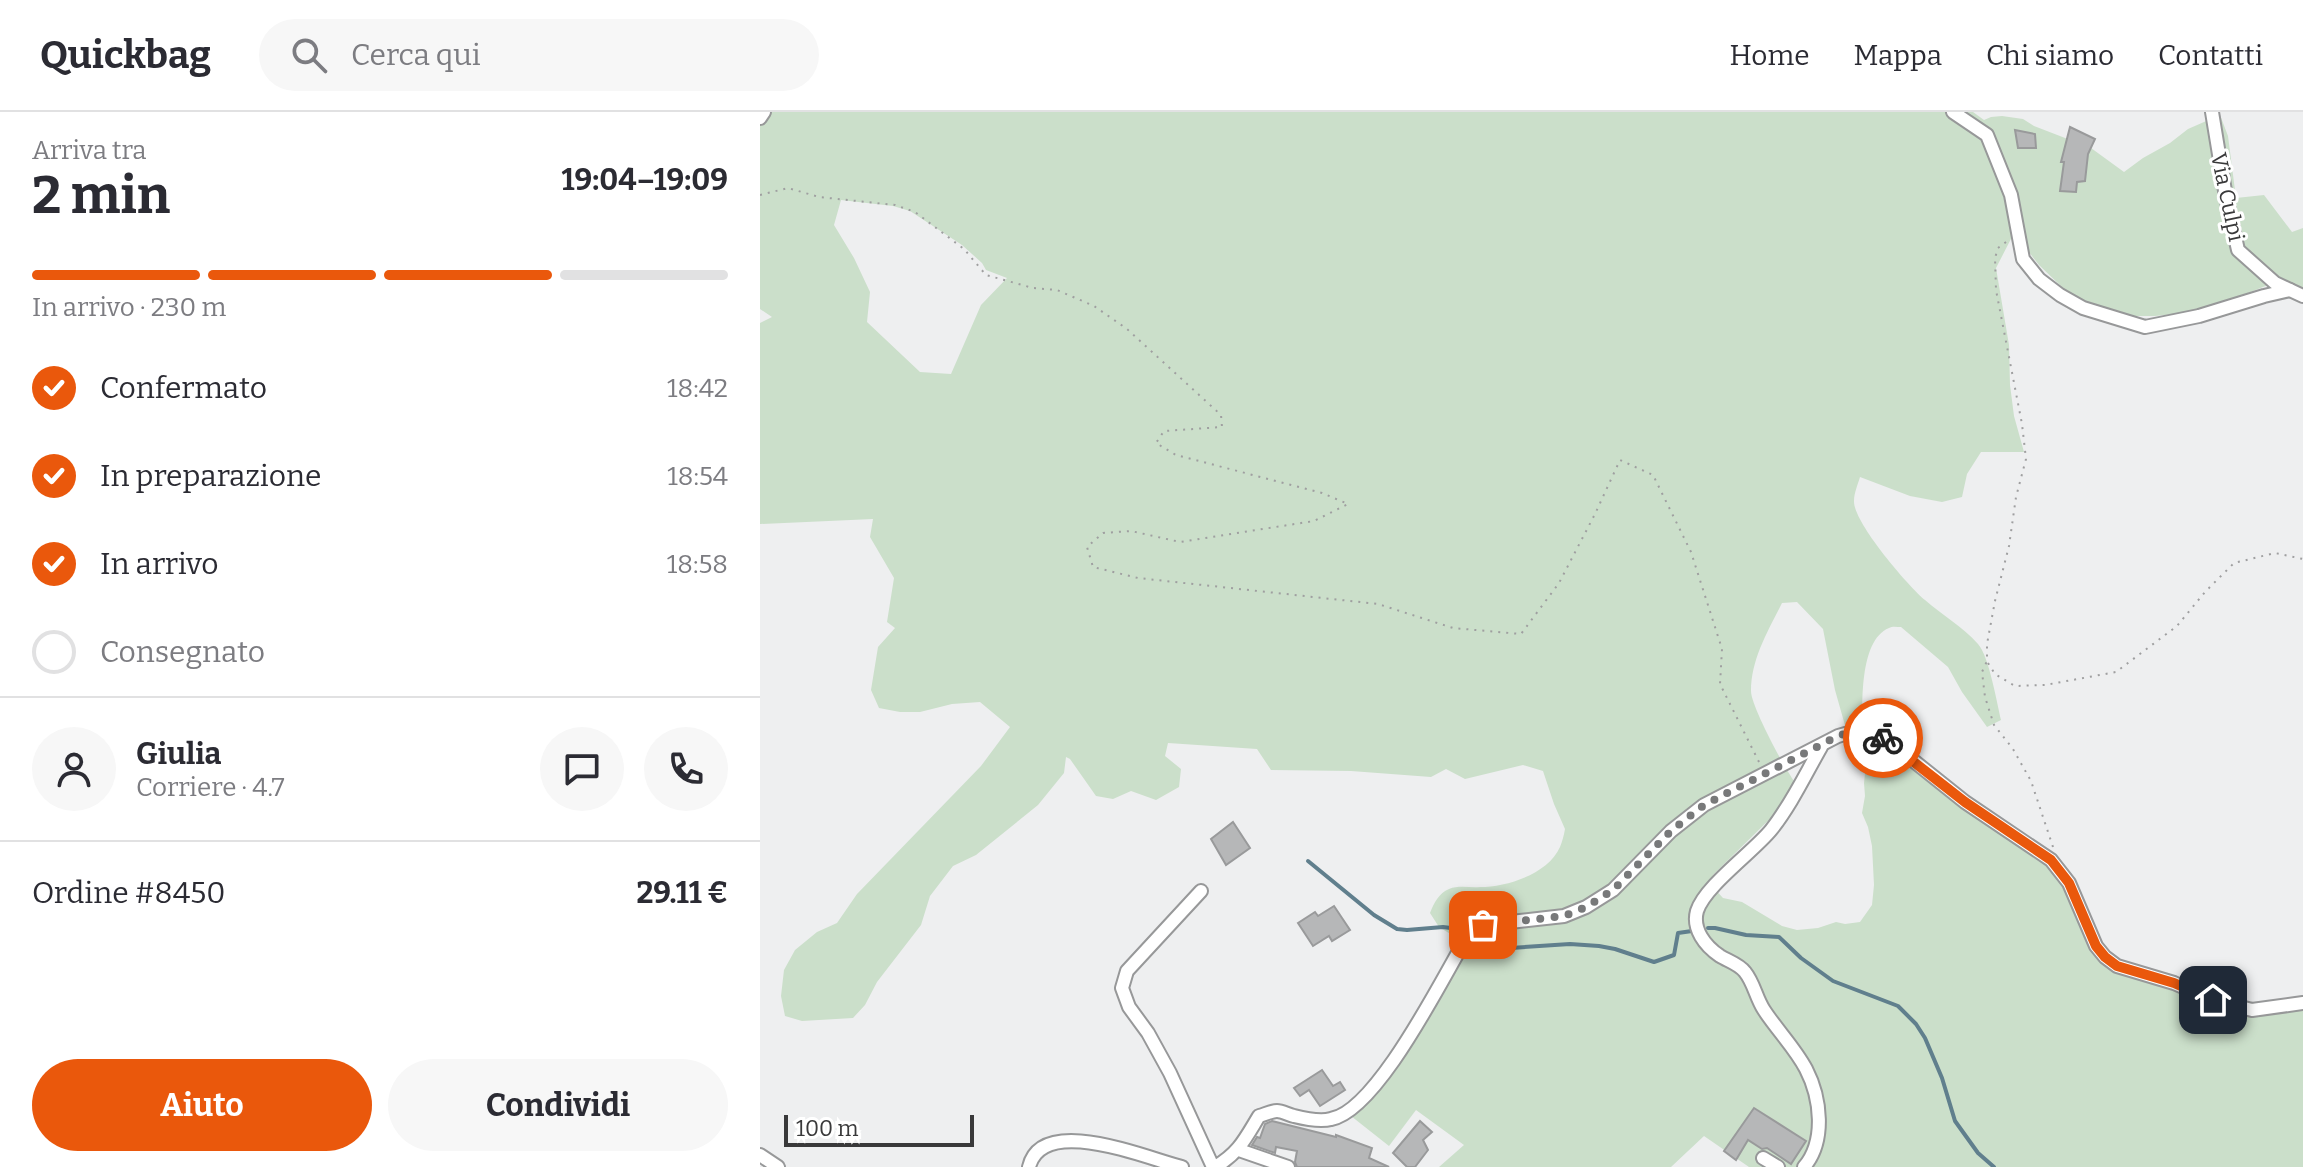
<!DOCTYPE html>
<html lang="it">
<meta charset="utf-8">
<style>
body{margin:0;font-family:Bitter,serif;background:#f7f7f7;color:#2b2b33;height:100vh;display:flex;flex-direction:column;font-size:30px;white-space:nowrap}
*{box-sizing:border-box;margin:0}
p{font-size:26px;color:#7c7c81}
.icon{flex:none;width:44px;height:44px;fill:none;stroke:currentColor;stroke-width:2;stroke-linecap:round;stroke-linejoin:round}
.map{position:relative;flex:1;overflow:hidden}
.drawer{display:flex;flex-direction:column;background:#fff;width:760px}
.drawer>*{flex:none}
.scale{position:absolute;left:24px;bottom:20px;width:190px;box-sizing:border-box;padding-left:8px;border:4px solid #39393a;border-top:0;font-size:22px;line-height:28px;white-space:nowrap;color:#39393a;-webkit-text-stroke:6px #fff;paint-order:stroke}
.pin{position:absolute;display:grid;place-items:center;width:68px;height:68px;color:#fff;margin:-34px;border-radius:16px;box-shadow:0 4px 12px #0006}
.courier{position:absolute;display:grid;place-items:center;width:80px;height:80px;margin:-40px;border:6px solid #ea580c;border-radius:50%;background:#fff;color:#222;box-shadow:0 2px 10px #0007}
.head em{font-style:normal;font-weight:700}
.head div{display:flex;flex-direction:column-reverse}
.head{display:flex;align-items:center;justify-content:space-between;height:136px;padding:0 32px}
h1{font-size:52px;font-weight:700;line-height:60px}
.bar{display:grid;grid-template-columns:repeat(4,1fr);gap:12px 8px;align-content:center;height:96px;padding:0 32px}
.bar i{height:10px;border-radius:6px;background:#e1e1e2}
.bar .current{background:#ea580c}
.bar p{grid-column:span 4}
.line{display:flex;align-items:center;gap:20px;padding:0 32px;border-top:2px solid #e1e1e2}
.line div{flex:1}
.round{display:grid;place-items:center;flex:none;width:84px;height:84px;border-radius:42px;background:#f7f7f7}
ol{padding:0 32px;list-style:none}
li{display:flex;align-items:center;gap:24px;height:88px}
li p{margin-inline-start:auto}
li .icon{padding:8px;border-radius:50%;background:#ea580c;color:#fff;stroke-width:4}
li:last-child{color:#7c7c81}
li i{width:44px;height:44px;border:4px solid #e1e1e2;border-radius:50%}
.button{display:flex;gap:16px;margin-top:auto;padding:16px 32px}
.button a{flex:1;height:92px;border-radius:48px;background:#ea580c;color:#fff;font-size:32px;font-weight:700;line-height:92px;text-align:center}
.button a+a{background:#f7f7f7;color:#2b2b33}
header{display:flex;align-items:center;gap:48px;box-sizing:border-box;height:112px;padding:0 40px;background:#fff;border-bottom:2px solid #e1e1e2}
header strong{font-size:38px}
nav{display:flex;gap:44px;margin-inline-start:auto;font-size:28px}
.search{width:560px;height:72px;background:#f7f7f7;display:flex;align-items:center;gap:20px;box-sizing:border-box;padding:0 28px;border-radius:44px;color:#7c7c81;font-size:30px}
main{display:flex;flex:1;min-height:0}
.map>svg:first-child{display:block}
</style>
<header>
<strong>Quickbag</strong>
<div class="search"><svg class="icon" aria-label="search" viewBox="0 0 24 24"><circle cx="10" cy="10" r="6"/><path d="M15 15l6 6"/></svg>Cerca qui</div>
<nav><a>Home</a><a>Mappa</a><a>Chi siamo</a><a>Contatti</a></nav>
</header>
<main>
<section class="drawer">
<div class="head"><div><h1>2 min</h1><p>Arriva tra</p></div><em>19:04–19:09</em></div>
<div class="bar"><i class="current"></i><i class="current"></i><i class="current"></i><i></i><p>In arrivo · 230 m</p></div>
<ol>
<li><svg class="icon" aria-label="check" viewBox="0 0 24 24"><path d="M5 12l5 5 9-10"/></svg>Confermato<p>18:42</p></li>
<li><svg class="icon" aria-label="check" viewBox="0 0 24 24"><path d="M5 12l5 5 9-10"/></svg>In preparazione<p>18:54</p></li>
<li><svg class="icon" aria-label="check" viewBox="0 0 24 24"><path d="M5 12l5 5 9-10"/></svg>In arrivo<p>18:58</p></li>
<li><i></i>Consegnato</li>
</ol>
<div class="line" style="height:144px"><a class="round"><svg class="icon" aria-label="person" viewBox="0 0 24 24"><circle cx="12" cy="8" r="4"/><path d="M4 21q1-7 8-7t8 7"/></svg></a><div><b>Giulia</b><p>Corriere · 4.7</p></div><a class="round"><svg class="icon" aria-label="chat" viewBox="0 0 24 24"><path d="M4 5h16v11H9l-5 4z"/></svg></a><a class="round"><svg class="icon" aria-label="phone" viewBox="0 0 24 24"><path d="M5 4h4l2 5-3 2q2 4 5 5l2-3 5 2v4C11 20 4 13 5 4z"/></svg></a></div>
<div class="line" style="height:104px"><div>Ordine #8450</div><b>29.11 €</b></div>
<div class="button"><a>Aiuto</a><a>Condividi</a></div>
</section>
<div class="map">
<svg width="1543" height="1055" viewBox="0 0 1543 1055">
<rect width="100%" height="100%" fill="#eeeff0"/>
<!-- green -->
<path fill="#cbdfca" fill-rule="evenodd" d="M0,0H1213L1224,8L1231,5L1242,4L1263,7L1274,14L1331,36L1364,60L1383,46L1410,31L1428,17L1460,3L1468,24L1476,86L1504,83L1532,120L1543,116V179L1523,167L1443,199L1395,204H1353L1305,178L1279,153L1254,121L1236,156L1249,233L1250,273L1254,304L1264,340H1221L1207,362L1202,385L1182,390L1150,384L1100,365C1098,372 1094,381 1094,389C1093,410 1148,474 1165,488C1182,503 1203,515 1218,532C1229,544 1237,591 1241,608L1227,615L1202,580L1188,555L1141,515C1137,515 1132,514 1129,516C1098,529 1103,595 1102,622L1127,628L1289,746L1348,847L1480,897L1543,894V1055H989L944,1024L911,1055H679L704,1033L656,998L629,1034L591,1004L612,986L630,961L705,831L679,815L670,801C674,791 679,781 689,777C699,773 710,776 720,775C747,775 788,762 800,735C802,730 804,723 805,717L794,692L783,659L763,653L705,667L686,657L671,665L591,659L511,658L497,637L408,631L405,644L421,657L419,675L396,688L371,679L353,687L336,684L310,647L306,645L304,661L278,693L216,743L193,754L170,784L161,813L117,870L105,893L93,906L42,909L25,904L21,884L24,858L35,838L57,820L77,811L97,782L221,654L250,615L220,590L192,592L160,600H140L119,596L111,578L118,535L135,516L127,510L134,466L110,425L113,407L0,412V211L12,205L0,197ZM81,88L133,94L150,99L202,133L222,151L226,158L247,166L221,193L191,262L160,260L107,210L110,180L94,146L74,113ZM1037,490L1063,517L1075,578L1088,624L1106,652L1104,671L1105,684L1102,701L1108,715L1112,734L1114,773L1112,793L1100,810L1085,812L1076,810L1058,816L1037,818L1022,814L982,790L963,786L951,773L953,763L1026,691L1034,669C1024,655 991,594 991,579C991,547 1008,519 1022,491Z"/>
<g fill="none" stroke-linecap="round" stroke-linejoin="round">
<!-- stream -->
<g stroke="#607f8d" stroke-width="4">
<path d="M548,749L614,803L637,817L647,818L683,815L706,818"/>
<path d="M948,816H955L986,823L1019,825L1041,846L1073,869L1138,894L1156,912L1165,926L1182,966L1195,1009L1218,1041L1234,1055"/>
<path d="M719,826L732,834L751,836L810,832L839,834L855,837L894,850L914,843L918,821L932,819"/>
</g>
</g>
<!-- building -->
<g fill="#b6b7b8" stroke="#999a9b" stroke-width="2">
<path d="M1310,15L1335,27L1328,42L1325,69L1317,70L1316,80L1300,79L1304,50H1301Z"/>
<path d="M1255,18L1275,22L1276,36H1258Z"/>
<path d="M473,710L490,736L466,753L451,727Z"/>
<path d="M574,794L590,818L572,829L569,824L553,834L538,811L555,800L558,804Z"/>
<path d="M562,958L573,974L580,970L585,978L560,994L549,978L540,984L534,976Z"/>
<path d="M994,996L1046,1029L1031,1052L1007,1036L1002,1037L988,1028L976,1048L964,1039Z"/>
<path d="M512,1009L576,1025V1023L612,1036L609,1046L629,1055H537L535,1050L537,1039L516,1035L515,1041L492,1033L497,1025L500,1026L505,1012Z"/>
<path d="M660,1009L672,1020L663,1028L668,1038L655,1055H647L633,1041Z"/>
</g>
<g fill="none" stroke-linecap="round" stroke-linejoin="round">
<!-- minor casing -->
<g stroke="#979899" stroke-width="16">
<g id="minor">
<path d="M1193,0L1227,23L1251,83L1263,147L1279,167L1300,183L1323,196L1385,215L1439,204L1504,184L1530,178"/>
<path d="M1452,0L1466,85L1478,138L1515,171L1543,184"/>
<path d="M0,6L4,0"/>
<path d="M441,779L367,859L362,876L369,895L388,921L410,961L453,1055"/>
<path d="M479,1038L528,1055"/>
<path d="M0,1043L18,1055"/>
<path d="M1003,1046L1018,1055"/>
<path d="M269,1055C282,1001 388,1047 422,1055"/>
<path d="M455,1055C479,1041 485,1027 499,1004C504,1003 511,999 517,999C522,999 529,1003 534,1004C546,1007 560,1010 571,1007C616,999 680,871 703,832L715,818L723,813L804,804L826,795L853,778L911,719L944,693L1078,624C1103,616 1108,616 1130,630L1205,690L1291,748L1309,771L1336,834L1345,845L1357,854L1414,871L1453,888L1492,898L1543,891"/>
<path d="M1044,1055C1066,1029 1061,986 1046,957C1035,936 1017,918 1004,898C996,886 994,871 985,860C979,852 968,849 960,844C945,834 932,817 937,799C945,774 993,740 1011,718C1031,693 1045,663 1061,635"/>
</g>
</g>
<!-- path -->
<g stroke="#9f9fa0" stroke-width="2" stroke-dasharray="2 6" stroke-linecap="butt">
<path d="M0,83L28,76L59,85L135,93L155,100L204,137L226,163L273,176L297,178L334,194L367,217L461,303L462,315L404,319L396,331L416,343L562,381L588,392L554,409L420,430L371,419L343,421L327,435L333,455L378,466L618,492L693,516L761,522L799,471L835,402L860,348L893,363L931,440L962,537L960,572L1000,652"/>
<path d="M1246,130L1238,136L1235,146L1236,178L1262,312L1266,347L1256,385L1249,434L1235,489L1227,532V549L1222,560L1225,585L1234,613L1253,637L1271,669L1293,735"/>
<path d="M1228,551L1235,562L1255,574L1285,573L1356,560L1417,514L1445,480L1474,451L1515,441L1543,447"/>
</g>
<!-- minor -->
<use href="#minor" stroke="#fff" stroke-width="12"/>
</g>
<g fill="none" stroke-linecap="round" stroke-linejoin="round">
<!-- done -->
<path stroke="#78797a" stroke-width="8" stroke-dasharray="0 14.4" d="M723,813L804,804L826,795L853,778L911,719L944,693L1078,624L1099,617L1123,626"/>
<!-- route -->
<path stroke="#ea580c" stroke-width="10" d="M1123,626L1205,690L1291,748L1309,771L1336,834L1345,845L1357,854L1414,871L1453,888"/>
</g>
<g text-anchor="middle" stroke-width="6" stroke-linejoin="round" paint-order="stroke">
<!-- street labels -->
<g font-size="22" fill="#39393a" stroke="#fff">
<text transform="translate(1468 85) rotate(78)" y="8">Via Culpi</text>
</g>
</g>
</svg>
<div class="scale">100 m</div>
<div class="pin" style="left:723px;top:813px;background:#ea580c"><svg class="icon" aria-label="bag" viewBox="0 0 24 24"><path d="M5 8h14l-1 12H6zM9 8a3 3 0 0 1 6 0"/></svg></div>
<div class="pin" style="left:1453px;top:888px;background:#1f2937"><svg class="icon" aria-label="home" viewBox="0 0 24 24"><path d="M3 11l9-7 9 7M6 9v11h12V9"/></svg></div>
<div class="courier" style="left:1123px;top:626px"><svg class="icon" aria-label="bike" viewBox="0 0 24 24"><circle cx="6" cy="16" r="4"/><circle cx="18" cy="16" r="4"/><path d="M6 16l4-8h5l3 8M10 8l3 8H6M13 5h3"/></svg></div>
</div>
</main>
